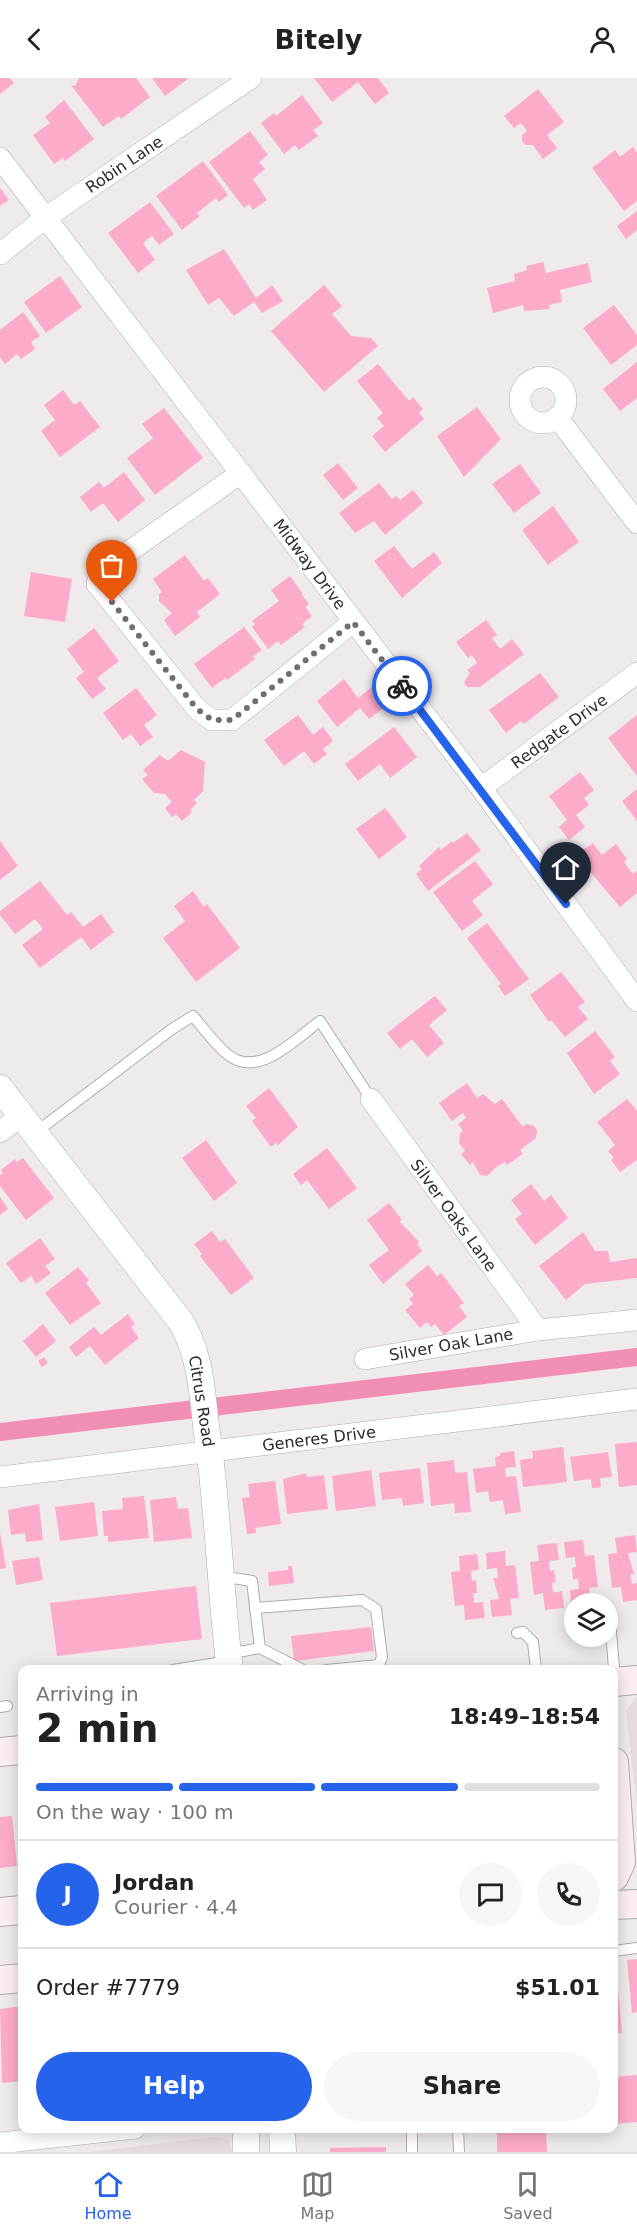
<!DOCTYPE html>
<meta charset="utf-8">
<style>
body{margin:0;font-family:"DejaVu Sans",sans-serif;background:#f6f6f6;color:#222;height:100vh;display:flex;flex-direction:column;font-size:22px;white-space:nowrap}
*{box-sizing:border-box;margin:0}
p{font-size:20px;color:#767676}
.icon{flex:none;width:33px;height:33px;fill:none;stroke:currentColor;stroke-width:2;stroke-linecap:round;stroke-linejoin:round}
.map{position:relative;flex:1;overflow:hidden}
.panel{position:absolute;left:18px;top:1587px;width:600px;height:468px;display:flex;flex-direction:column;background:#fff;border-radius:12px;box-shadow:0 3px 15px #0003}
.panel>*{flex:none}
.buttons{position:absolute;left:564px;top:1515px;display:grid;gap:12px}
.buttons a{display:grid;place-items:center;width:54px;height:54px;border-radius:50%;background:#fff;box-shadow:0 3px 15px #0003;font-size:30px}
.pin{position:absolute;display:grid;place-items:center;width:51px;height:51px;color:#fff;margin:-62px -26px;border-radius:50% 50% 50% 0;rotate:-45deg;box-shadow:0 0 6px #0007}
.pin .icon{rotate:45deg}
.courier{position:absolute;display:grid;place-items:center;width:60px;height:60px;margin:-30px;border:4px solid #2563eb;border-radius:50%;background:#fff;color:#222;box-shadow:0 2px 8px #0007}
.headline em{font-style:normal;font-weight:600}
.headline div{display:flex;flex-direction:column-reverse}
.headline{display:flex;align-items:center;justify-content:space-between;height:102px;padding:0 18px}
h1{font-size:39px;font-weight:600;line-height:45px}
.bar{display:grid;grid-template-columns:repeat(4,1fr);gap:9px 6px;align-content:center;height:72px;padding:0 18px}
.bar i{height:8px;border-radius:4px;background:#e0e0e0}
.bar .current{background:#2563eb}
.bar p{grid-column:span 4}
.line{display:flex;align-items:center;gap:15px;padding:0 18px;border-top:2px solid #e0e0e0}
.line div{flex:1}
.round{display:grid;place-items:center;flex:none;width:63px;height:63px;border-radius:32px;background:#f6f6f6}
.primary-button{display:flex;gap:12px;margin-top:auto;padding:12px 18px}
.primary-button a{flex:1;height:69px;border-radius:36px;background:#2563eb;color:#fff;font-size:24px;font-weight:600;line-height:69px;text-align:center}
.primary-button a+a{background:#f6f6f6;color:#222}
header{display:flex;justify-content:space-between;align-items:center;height:78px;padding:0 18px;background:#fff;font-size:27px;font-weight:600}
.dock{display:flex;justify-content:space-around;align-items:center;height:84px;border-top:2px solid #e0e0e0;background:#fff;font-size:16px;color:#767676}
.dock a{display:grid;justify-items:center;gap:3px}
.dock .current{color:#2563eb}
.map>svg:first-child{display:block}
</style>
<header><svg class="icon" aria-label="back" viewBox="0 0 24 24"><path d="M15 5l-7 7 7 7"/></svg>Bitely<svg class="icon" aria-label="person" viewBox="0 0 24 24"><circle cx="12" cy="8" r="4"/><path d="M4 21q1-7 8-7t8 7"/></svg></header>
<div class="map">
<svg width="637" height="2074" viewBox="0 0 637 2074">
<rect width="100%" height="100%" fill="#efeaec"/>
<!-- built -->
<g fill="#e8dbdf">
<path d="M637,1618V1728L626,1633Z"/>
<path d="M214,2059L228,2061L233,2074H88Z"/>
</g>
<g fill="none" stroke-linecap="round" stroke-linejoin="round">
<!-- canal -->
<path stroke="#f18eb6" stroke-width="18" d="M0,1354L637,1279"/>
</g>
<!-- building -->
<g fill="#fdabca">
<path d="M0,0H10L14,5L0,16Z"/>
<path d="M79,0H136L150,19L121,41L119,38L103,49L71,7L75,8Z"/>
<path d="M152,0H189L165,18Z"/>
<path d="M314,0H378L389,15L375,26L358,4L332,24Z"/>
<path d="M538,11L564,44L547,57L557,70L543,81L533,67H525L522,63V57L527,53L521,45L514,50L504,38Z"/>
<path d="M302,17L323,45L313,52L318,58L299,72L295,67L284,76L261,45L274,35L276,38Z"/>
<path d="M64,22L94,61L65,83L63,80L54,86L33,57L50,45L45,39Z"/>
<path d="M250,53L268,77L259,84L265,91L253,101L267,122L253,132L249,126L244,130L209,84Z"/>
<path d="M633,69L637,75V123L624,133L592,90L615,72L620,79Z"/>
<path d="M203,83L228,117L219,124L216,120L197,135L200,138L182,152L156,118Z"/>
<path d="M0,110L9,122L0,128Z"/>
<path d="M150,124L174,156L159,167L152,158L143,165L155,182L138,195L108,155Z"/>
<path d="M637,133V152L626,161L617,148Z"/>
<path d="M224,171L256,220L272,207L283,223L262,235L254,224L234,238L219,220L208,227L186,192Z"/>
<path d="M543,184L546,195L588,185L592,204L560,212L562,224L549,227L550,231L524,233L523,227L493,235L487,210L515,203L514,196L527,192L526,188Z"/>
<path d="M60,198L82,229L46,255L24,224Z"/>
<path d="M324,207L342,228L332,236L351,258L371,260L378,268L324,314L271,253Z"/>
<path d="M614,227L637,257V267L611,287L583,250Z"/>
<path d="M23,234L40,258L31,264L35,271L21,281L17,276L5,286L0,279V252Z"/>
<path d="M637,284V320L620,333L603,311Z"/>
<path d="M378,286L409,323L413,319L423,331L419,335L424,341L385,374L372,358L384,348L377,340L383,335L357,303Z"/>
<path d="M63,312L74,327L80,323L100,349L60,379L41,353L55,342L44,327Z"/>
<path d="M477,329L501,361L464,399L437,358Z"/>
<path d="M164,330L203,380L155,417L127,380L153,360L142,346Z"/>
<path d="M338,385L358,410L343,422L323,397Z"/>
<path d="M520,386L541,415L514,435L492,406Z"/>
<path d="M124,394L145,422L118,444L103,425L91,434L80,419L99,404L104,410Z"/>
<path d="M379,405L392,421L396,418L400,422L413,412L423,425L385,457L374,443L355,455L339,435Z"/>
<path d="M553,428L579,464L548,487L522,452Z"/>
<path d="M394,468L412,491L434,474L442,485L402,520L374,483Z"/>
<path d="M185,477L204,503L208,500L220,516L197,534L200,539L175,558L164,542L172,535L159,523V516L162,514L153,501Z"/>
<path d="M31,494L72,501L65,544L24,538Z"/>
<path d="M290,498L303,516H301L309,526L305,529L312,538L302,546L305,549L281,567L278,563L268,571L252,549L255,546L252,543L279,523L271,512Z"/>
<path d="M486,542L497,557L492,560L500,571L512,561L524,576L480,609H467L464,604L470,595L467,592L477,585L472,577L468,580L456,564Z"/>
<path d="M244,549L262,572L253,578L255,581L227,602L225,600L212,610L194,586Z"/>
<path d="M94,550L119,583L97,600L106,611L92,621L76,600L84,594L67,571Z"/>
<path d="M540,595L559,619L524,646L521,643L506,655L489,632Z"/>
<path d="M344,601L358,620L372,609L386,628L369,641L360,630L337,649L317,623Z"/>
<path d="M136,610L157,637L144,647L153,659L140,668L131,656L123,662L103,635Z"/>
<path d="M298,637L313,657L323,649L333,663L323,671L327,676L314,686L304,673L284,688L264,662Z"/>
<path d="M637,637V698L608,660Z"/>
<path d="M394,649L417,679L390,700L380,686L358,703L345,686Z"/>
<path d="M181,672L205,684L203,713L194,722L197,725L190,732L192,734L182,743L176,736L172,739L165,730L172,724L165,716L154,715L142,701L148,697L143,692L160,677L168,683Z"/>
<path d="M580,694L594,712L584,720L589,727L576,737L585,749L569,762L559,749L567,742L549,718Z"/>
<path d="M637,711V743L622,723Z"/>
<path d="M385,730L407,759L379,781L356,751Z"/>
<path d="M467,755L481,772L428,813L416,796L422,791L419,788L439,769L441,772L452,763L453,765Z"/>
<path d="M0,763L18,788L0,802Z"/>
<path d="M593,765L602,777L616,766L627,781L624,784L633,796L637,793V815L620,829L576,777Z"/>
<path d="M475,783L493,806L472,823L483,837L462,853L433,814Z"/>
<path d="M40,803L67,837L71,834L83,849L101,836L114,854L91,872L81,859L40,890L22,867L43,851L35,841L15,856L0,837V833Z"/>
<path d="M193,813L204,829L207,826L240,870L196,904L163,860L185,843L174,828Z"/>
<path d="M487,845L529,901L505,918L498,908L501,906L467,860Z"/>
<path d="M561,894L585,924L578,929L588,941L565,959L551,942L549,944L530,917Z"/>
<path d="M435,918L447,932L429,947L444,965L427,979L412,961L400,971L387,955Z"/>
<path d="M595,953L615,979L610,983L620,996L594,1016L567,975Z"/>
<path d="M467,1005L477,1020L483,1016L495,1026L502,1021L523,1049L526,1046L534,1048L537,1052L536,1060L520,1072L523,1076L507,1087L505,1084L496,1089L487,1098L480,1097L473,1084L470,1087L461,1076L465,1073L459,1065L460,1055L463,1053L458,1046L466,1040L463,1035L452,1043L439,1025Z"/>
<path d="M269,1010L298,1049L277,1068V1064L271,1069L252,1043L256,1040L246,1028Z"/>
<path d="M627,1021L637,1033V1082L620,1094L611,1082L614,1080L608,1073L615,1067L597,1044Z"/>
<path d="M206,1062L237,1105L214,1123L182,1080Z"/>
<path d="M327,1070L357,1110L329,1131L307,1102L301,1107L293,1096Z"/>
<path d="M23,1080L54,1120L26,1142L0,1108V1097L3,1095L1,1092L15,1081L17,1084Z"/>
<path d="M531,1106L544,1123L551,1117L568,1140L535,1167L515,1141L522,1136L511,1122Z"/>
<path d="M0,1119L8,1131L0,1137Z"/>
<path d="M389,1125L402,1142L399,1143L419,1164L417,1166L422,1173L383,1206L369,1187L389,1172L367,1142Z"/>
<path d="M212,1153L220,1164L225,1161L254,1200L231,1217L200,1178L202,1176L194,1166Z"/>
<path d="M583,1154L595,1173H608L610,1184L637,1180V1200L585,1206L566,1222L539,1188Z"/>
<path d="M40,1160L55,1181L45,1188L51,1195L36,1206L31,1198L21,1205L6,1185Z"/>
<path d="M428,1187L437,1198L441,1195L464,1225L459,1228L467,1239L444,1257L435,1246L431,1249L427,1244L420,1250L405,1232L413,1226L409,1221L414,1217L405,1206Z"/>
<path d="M78,1189L89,1202L86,1205L101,1225L70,1247L45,1215Z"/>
<path d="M128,1236L135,1246L131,1249L139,1260L105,1287L90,1268L76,1279L69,1269L94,1249L101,1257Z"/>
<path d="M43,1246L56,1263L36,1279L23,1263Z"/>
<path d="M44,1279L48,1285L42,1289L38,1283Z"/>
<path d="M637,1364V1407L619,1409L615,1366Z"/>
<path d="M563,1369L567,1404L523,1409L520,1382L533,1380L532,1373Z"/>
<path d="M514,1373L516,1389L505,1390L506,1399L516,1398L521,1434L505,1436L503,1422L490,1424L488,1413L476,1415L473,1391L496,1388L495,1379L500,1378V1375Z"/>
<path d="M608,1374L612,1399L600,1400L601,1409L592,1410L591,1401L574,1403L570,1379Z"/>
<path d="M454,1382L455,1395L467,1394L471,1434L455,1435L454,1425L431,1428L427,1385Z"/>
<path d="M420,1390L424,1425L403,1428L402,1420L382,1422L379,1395Z"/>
<path d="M371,1392L376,1428L336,1433L332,1398Z"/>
<path d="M306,1395L307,1399L324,1397L328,1431L287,1436L283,1401Z"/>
<path d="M275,1403L281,1446L255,1450L256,1455L247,1456L242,1420L250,1419L248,1406Z"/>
<path d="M144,1418L149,1460L108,1464V1458H104L102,1433L123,1431L122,1420Z"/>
<path d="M176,1419L178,1431L188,1430L192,1460L154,1464L150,1422Z"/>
<path d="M94,1424L98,1458L60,1463L55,1429Z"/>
<path d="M39,1426L43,1462L26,1464L25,1455L11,1457L8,1432Z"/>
<path d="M0,1455L6,1490L0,1491Z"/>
<path d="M635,1457L637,1474L628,1475L634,1496L630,1497L632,1506L637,1505V1522L623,1524L621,1509L612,1510L608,1476L617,1475L615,1460Z"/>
<path d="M583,1462L585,1478L594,1477L598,1509L589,1510L591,1526L571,1528L570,1512L579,1511L578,1501H573L572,1490L576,1489L575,1479L566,1480L564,1464Z"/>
<path d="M557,1465L559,1482L549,1483L550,1493L554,1492L556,1504L552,1505L553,1515L562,1513L564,1530L545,1532L543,1515L534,1517L530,1484L539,1483L537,1467Z"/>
<path d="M505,1473L506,1488L515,1487L519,1520L510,1521L512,1537L492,1539L490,1522L499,1521L493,1500H498L497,1490L487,1491L486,1475Z"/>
<path d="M477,1476L479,1492L471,1493L472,1503L476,1502L477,1515H473L474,1522V1525L483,1524L485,1540L465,1542L464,1527L455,1528L451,1494L460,1493L459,1478Z"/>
<path d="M39,1479L43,1502L16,1507L12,1483Z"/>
<path d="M288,1488H292L294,1505L269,1508L268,1494L288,1492Z"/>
<path d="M196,1508L202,1561L57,1578L50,1525Z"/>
<path d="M371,1549L374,1573L294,1583L291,1558Z"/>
<path d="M12,1738L17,1788L0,1790V1739Z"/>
<path d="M637,1881V1934L632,1935L627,1882Z"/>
<path d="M616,1887L622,1955L614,1956V1888Z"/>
<path d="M22,1928V2003L2,2005L0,1931Z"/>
<path d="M637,1997V2044L614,2046V1999Z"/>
<path d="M497,2050H546L547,2074H497Z"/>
<path d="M386,2069V2074H330V2070Z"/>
</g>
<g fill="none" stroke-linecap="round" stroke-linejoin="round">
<!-- service casing -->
<g stroke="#b0abad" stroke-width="12">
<g id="service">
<path d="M35,1055L172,951L193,938C204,951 215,966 227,976C258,1002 295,961 320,943L371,1021"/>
<path d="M220,1498L252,1503L260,1570L228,1576"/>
<path d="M255,1530L362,1522L376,1531L382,1579L379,1587L326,1592"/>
<path d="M610,1542L615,1602"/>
<path d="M517,1555L523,1554L533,1564L536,1592"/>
<path d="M260,1570L303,1592"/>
<path d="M173,1592L229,1583"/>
<path d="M0,1629L7,1628"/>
<path d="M614,1873L637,1870"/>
<path d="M458,2050L459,2074"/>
<path d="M412,2074V2050"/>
</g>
</g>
<!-- minor casing -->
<g stroke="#b0abad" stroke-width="22">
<g id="minor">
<path d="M0,80L481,710L637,923"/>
<path d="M0,176L45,140L251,0"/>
<circle cx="543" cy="322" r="23"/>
<path d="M557,339L637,445"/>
<path d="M241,395L101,493L97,506L197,631L212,642H232L353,544"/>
<path d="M481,710L637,595"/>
<path d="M371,1021L538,1252"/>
<path d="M0,1054L21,1038"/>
<path d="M365,1281L538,1252L637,1242"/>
<path d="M0,1399L637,1321"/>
<path d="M0,2065L135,2050"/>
</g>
</g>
<!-- tertiary casing -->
<g stroke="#b0abad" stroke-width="27">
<g id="tertiary">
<path d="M0,1010L181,1244C203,1281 202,1322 208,1363C219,1439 220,1516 230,1592"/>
<path d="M246,2050V2074"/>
<path d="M282,2050L283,2074"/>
</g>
</g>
<!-- secondary casing -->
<g stroke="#b0abad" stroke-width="30">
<g id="secondary">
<path d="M614,1604L637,1602"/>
<path d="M0,1674L22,1672"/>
<path d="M614,1684L621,1784L614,1799"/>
<path d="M614,1827L637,1826"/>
<path d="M0,1834L22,1832"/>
<path d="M0,1902L22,1900"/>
</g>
</g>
<!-- service -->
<use href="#service" stroke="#fff" stroke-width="10"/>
<!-- minor -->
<use href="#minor" stroke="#fff" stroke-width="21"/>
<!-- tertiary -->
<use href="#tertiary" stroke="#fff" stroke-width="26"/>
<!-- secondary -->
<use href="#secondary" stroke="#fbedf2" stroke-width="28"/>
</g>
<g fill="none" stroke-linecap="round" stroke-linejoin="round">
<!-- done -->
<path stroke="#716e6f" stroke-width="6" stroke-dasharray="0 10.8" d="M112,524L197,631L212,642H232L353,544L402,608"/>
<!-- route -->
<path stroke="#2563eb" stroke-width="8" d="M402,608L566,826"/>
</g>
<g text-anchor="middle" stroke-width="5" stroke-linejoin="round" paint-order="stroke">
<!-- street labels -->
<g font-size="16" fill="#2d2b2c" stroke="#fff">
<text transform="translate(124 86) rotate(-34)" y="6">Robin Lane</text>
<text transform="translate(310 486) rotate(53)" y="6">Midway Drive</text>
<text transform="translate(559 653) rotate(-36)" y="6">Redgate Drive</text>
<text transform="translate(454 1137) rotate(54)" y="6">Silver Oaks Lane</text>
<text transform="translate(451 1266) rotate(-10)" y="6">Silver Oak Lane</text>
<text transform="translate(202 1323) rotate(81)" y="6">Citrus Road</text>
<text transform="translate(319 1360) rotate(-7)" y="6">Generes Drive</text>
</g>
</g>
</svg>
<div class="buttons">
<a><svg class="icon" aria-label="layers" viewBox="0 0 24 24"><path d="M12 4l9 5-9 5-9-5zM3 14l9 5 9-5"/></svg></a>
</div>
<div class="pin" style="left:112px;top:524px;background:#ea580c"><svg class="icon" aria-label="bag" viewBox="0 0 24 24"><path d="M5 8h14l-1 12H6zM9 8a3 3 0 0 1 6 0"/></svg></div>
<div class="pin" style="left:566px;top:826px;background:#1f2937"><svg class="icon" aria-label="home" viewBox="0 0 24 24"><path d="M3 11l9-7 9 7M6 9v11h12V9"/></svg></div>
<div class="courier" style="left:402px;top:608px"><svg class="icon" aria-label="bike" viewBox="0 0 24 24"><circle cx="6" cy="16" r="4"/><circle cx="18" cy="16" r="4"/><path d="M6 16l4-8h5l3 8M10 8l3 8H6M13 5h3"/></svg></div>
<section class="panel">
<div class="headline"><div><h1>2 min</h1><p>Arriving in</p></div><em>18:49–18:54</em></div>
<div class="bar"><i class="current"></i><i class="current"></i><i class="current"></i><i></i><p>On the way · 100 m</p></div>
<div class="line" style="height:108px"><b class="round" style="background:#2563eb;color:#fff">J</b><div><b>Jordan</b><p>Courier · 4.4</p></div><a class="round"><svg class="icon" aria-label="chat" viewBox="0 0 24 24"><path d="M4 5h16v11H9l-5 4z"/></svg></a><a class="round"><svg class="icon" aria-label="phone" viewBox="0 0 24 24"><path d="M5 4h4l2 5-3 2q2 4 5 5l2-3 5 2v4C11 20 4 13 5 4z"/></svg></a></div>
<div class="line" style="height:78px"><div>Order #7779</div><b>$51.01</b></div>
<div class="primary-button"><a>Help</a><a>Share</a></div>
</section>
</div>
<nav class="dock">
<a class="current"><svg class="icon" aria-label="home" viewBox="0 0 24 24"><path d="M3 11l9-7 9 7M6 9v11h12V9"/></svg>Home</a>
<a><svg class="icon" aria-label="map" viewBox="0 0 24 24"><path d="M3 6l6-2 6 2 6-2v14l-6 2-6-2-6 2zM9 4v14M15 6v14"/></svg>Map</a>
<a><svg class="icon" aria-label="saved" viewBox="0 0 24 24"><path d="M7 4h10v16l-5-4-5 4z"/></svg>Saved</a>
</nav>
